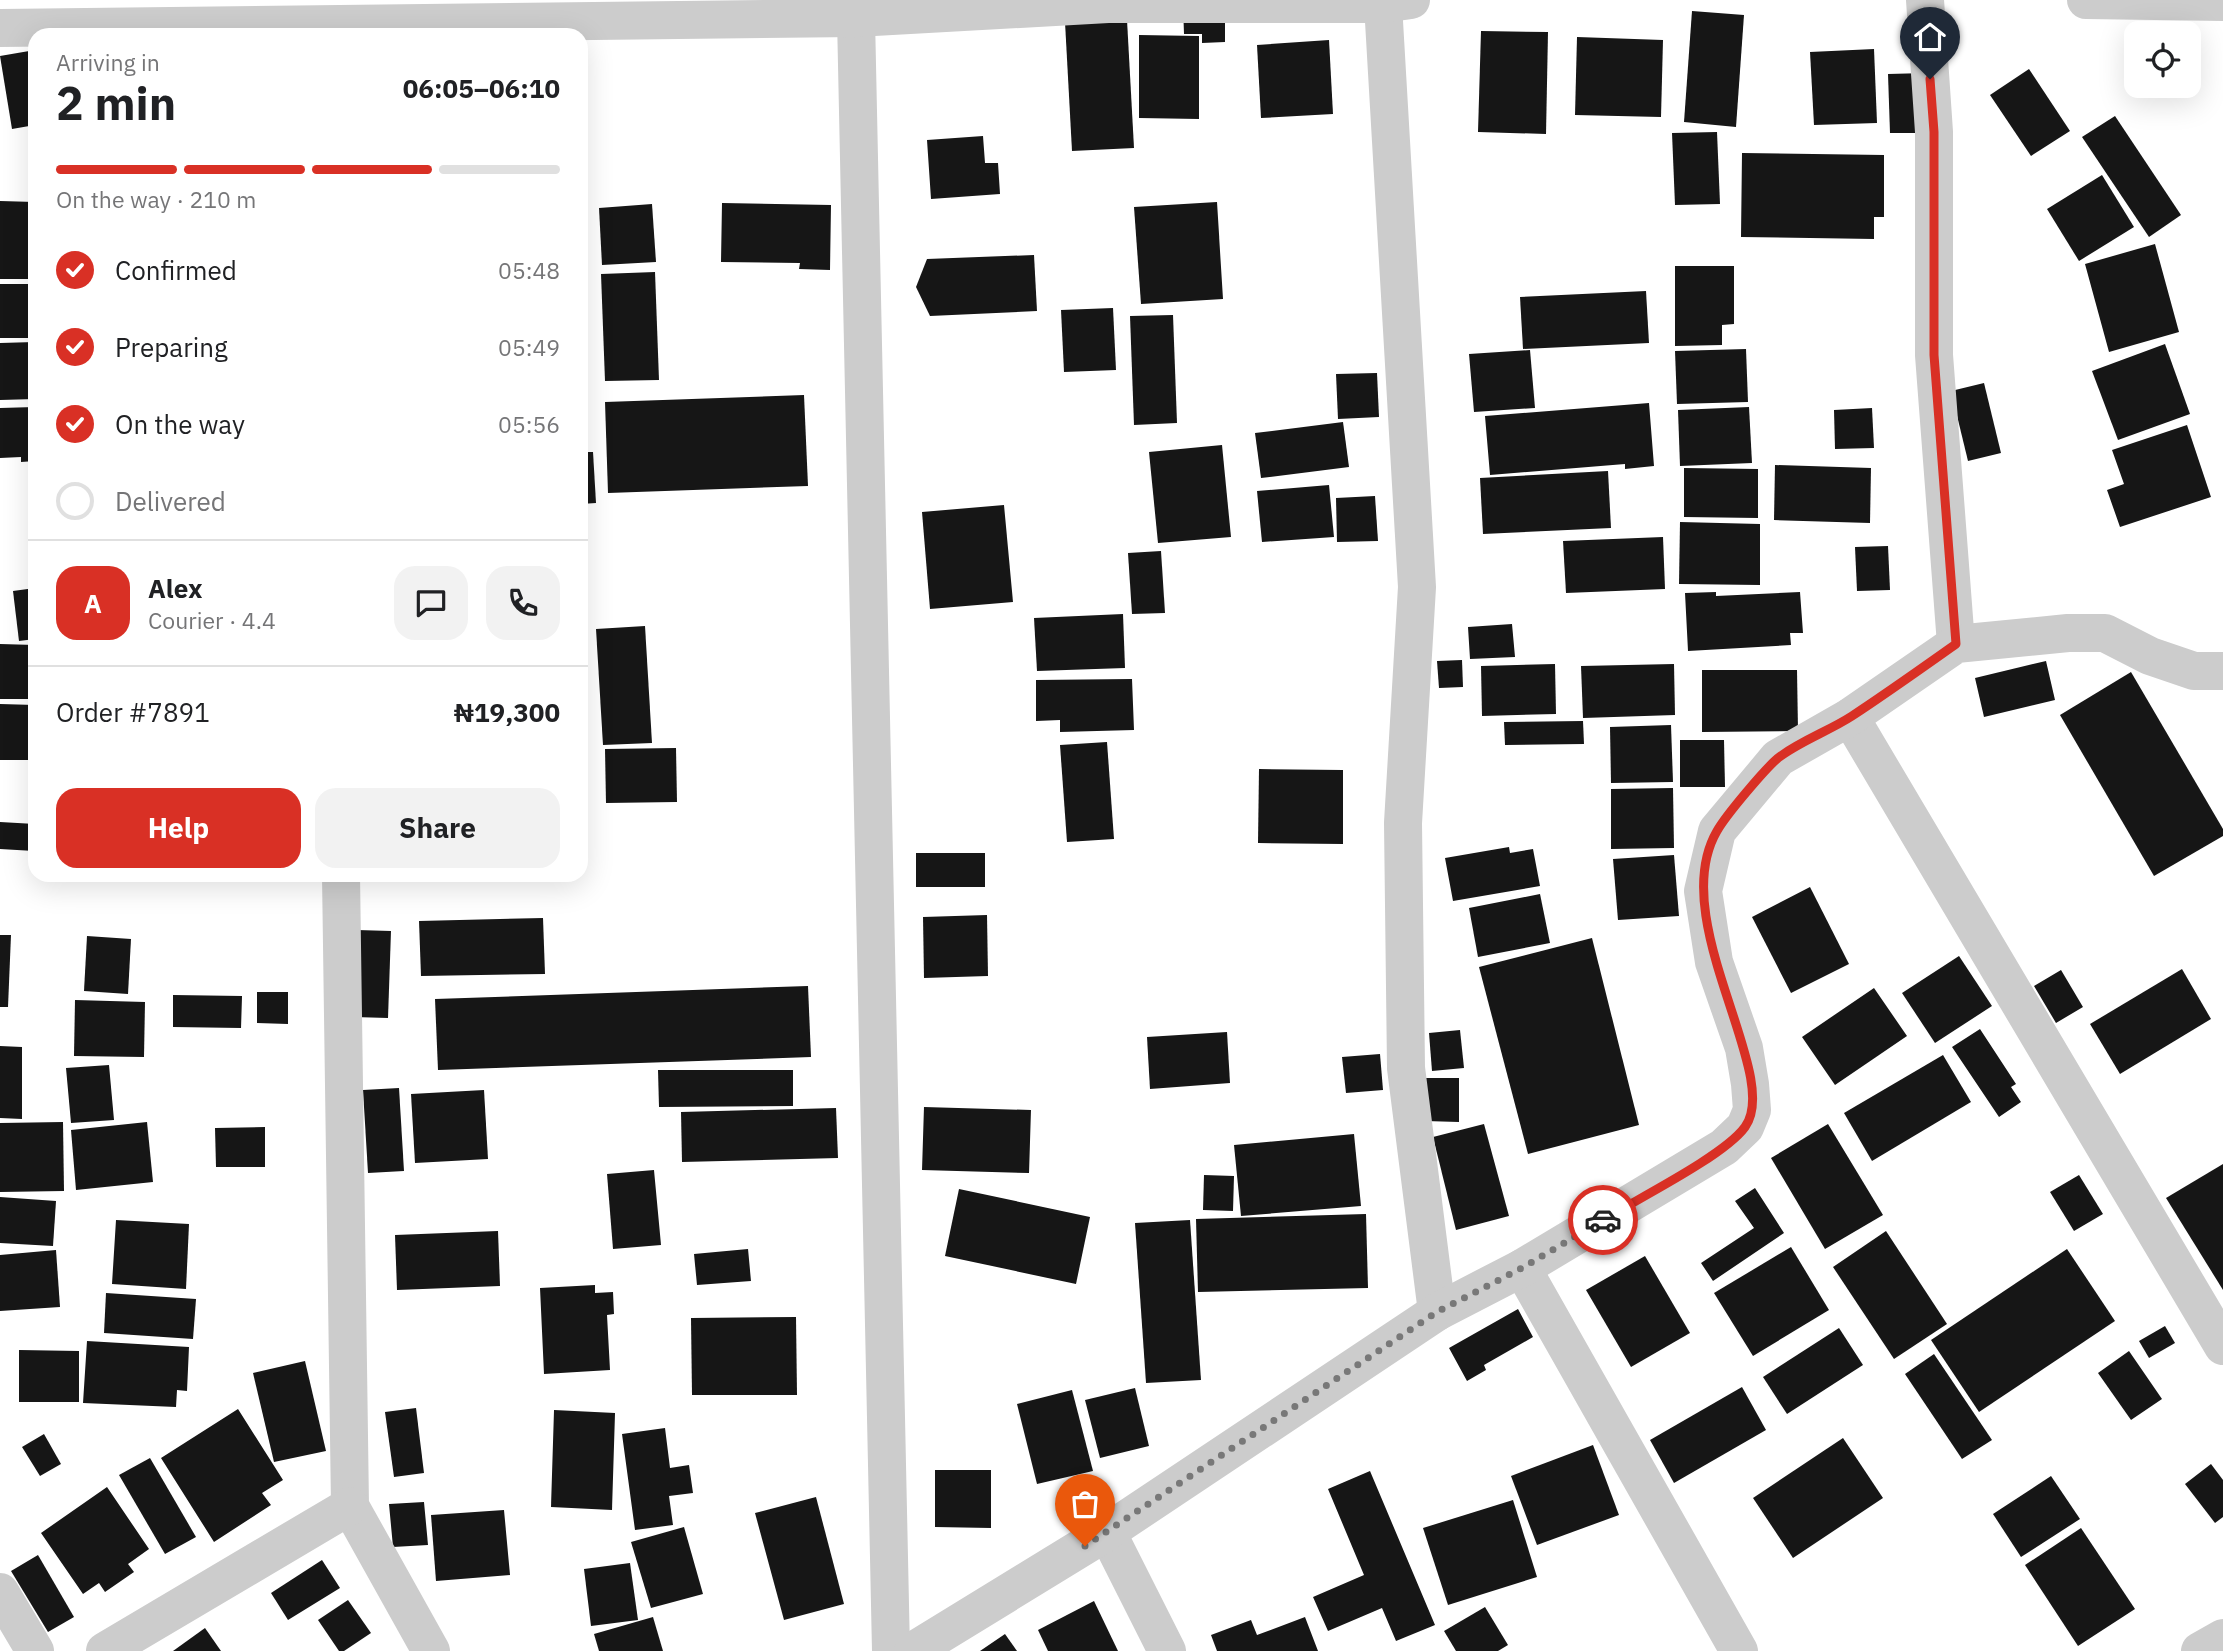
<!DOCTYPE html>
<meta charset="utf-8">
<style>
body{margin:0;font-family:"IBM Plex Sans",sans-serif;background:#f2f2f2;color:#202124;height:100vh;display:flex;flex-direction:column;font-size:26px;white-space:nowrap}
*{box-sizing:border-box;margin:0}
p{font-size:23px;color:#757577}
.icon{flex:none;width:38px;height:38px;fill:none;stroke:currentColor;stroke-width:2;stroke-linecap:round;stroke-linejoin:round}
.map{position:relative;flex:1;overflow:hidden}
.drawer{position:absolute;left:28px;top:28px;width:560px;height:854px;display:flex;flex-direction:column;background:#fff;border-radius:21px;box-shadow:0 7px 28px #0002}
.drawer>*{flex:none}
.controls{position:absolute;left:2124px;top:21px;display:grid;gap:14px}
.controls a{display:grid;place-items:center;width:77px;height:77px;border-radius:14px;background:#fff;box-shadow:0 7px 28px #0002;font-size:35px}
.pin{position:absolute;display:grid;place-items:center;width:60px;height:60px;color:#fff;margin:-72px -30px;border-radius:50% 50% 50% 0;rotate:-45deg;box-shadow:0 0 7px #0007}
.pin .icon{rotate:45deg}
.courier{position:absolute;display:grid;place-items:center;width:70px;height:70px;margin:-35px;border:5px solid #d93025;border-radius:50%;background:#fff;color:#222;box-shadow:0 2px 9px #0007}
.head em{font-style:normal;font-weight:700}
.head div{display:flex;flex-direction:column-reverse}
.head{display:flex;align-items:center;justify-content:space-between;height:119px;padding:0 28px}
h1{font-size:46px;font-weight:700;line-height:52px}
.bar{display:grid;grid-template-columns:repeat(4,1fr);gap:10px 7px;align-content:center;height:84px;padding:0 28px}
.bar i{height:9px;border-radius:5px;background:#e0e0e0}
.bar .active{background:#d93025}
.bar p{grid-column:span 4}
.line{display:flex;align-items:center;gap:18px;padding:0 28px;border-top:2px solid #e0e0e0}
.line div{flex:1}
.round{display:grid;place-items:center;flex:none;width:74px;height:74px;border-radius:21px;background:#f2f2f2}
ol{padding:0 28px;list-style:none}
li{display:flex;align-items:center;gap:21px;height:77px}
li p{margin-inline-start:auto}
li .icon{padding:7px;border-radius:50%;background:#d93025;color:#fff;stroke-width:4}
li:last-child{color:#757577}
li i{width:38px;height:38px;border:4px solid #e0e0e0;border-radius:50%}
.cta{display:flex;gap:14px;margin-top:auto;padding:14px 28px}
.cta a{flex:1;height:80px;border-radius:21px;background:#d93025;color:#fff;font-size:28px;font-weight:700;line-height:80px;text-align:center}
.cta a+a{background:#f2f2f2;color:#202124}
.map>svg:first-child{display:block}
</style>
<div class="map">
<svg width="2223" height="1651" viewBox="0 0 2223 1651">
<rect width="100%" height="100%" fill="#fff"/>
<!-- building -->
<g fill="#161616">
<path d="M1183,5H1225V42L1202,43V34H1184Z"/>
<path d="M1692,11L1744,15L1736,127L1684,122Z"/>
<path d="M1127,20L1134,148L1072,151L1065,22Z"/>
<path d="M1481,31L1548,32L1546,134L1478,132Z"/>
<path d="M1139,35L1199,36V119L1139,118Z"/>
<path d="M1577,37L1663,40L1661,117L1575,115Z"/>
<path d="M1329,40L1333,114L1261,118L1257,45Z"/>
<path d="M1874,49L1877,123L1814,125L1810,52Z"/>
<path d="M35,50V125L12,129L0,56Z"/>
<path d="M2029,69L2070,131L2031,156L1990,95Z"/>
<path d="M1926,73L1928,133H1890L1888,74Z"/>
<path d="M2115,116L2181,215L2149,237L2082,137Z"/>
<path d="M1717,132L1720,204L1675,205L1672,133Z"/>
<path d="M983,136L985,163H998L1000,194L931,199L927,140Z"/>
<path d="M1742,153L1884,155V217H1874V239L1741,237Z"/>
<path d="M2102,175L2134,227L2079,261L2047,209Z"/>
<path d="M0,201L35,202V279H0Z"/>
<path d="M1217,202L1223,299L1141,304L1134,207Z"/>
<path d="M722,203L831,205L830,270L799,269L800,263L721,262Z"/>
<path d="M652,204L656,262L602,265L599,208Z"/>
<path d="M2155,244L2179,332L2109,352L2085,264Z"/>
<path d="M1034,255L1037,311L930,316L916,287L927,259Z"/>
<path d="M1675,266H1734V324L1722,325V345L1675,346Z"/>
<path d="M655,272L659,380L605,381L601,274Z"/>
<rect x="0" y="284" width="35" height="54"/>
<path d="M1646,291L1649,343L1523,349L1520,297Z"/>
<path d="M1113,308L1116,370L1064,372L1061,310Z"/>
<path d="M1173,315L1177,423L1134,425L1130,316Z"/>
<path d="M35,342V399L0,400V343Z"/>
<path d="M2165,344L2190,414L2118,440L2092,371Z"/>
<path d="M1746,349L1748,402L1677,404L1675,351Z"/>
<path d="M1530,350L1535,408L1474,412L1469,354Z"/>
<path d="M1377,373L1379,417L1338,419L1336,374Z"/>
<path d="M1984,383L2001,453L1968,461L1951,391Z"/>
<path d="M804,395L808,486L608,493L605,402Z"/>
<path d="M1649,403L1654,466L1625,469V464L1490,475L1485,416Z"/>
<path d="M35,407V461L21,462V457L0,458V408Z"/>
<path d="M1749,407L1752,463L1680,466L1678,410Z"/>
<path d="M1872,408L1874,448L1835,449L1834,410Z"/>
<path d="M1343,422L1349,467L1261,478L1255,433Z"/>
<path d="M2187,425L2211,497L2120,527L2107,490L2124,484L2112,450Z"/>
<path d="M1222,445L1231,537L1158,543L1149,452Z"/>
<path d="M581,452H593L596,503L581,504Z"/>
<path d="M1775,465L1871,468L1870,523L1774,520Z"/>
<path d="M1684,468L1758,469V518L1684,517Z"/>
<path d="M1608,471L1611,528L1483,534L1480,478Z"/>
<path d="M1329,485L1334,537L1262,542L1257,491Z"/>
<path d="M1375,496L1378,541L1337,542L1336,498Z"/>
<path d="M1004,505L1013,602L930,609L922,512Z"/>
<path d="M1680,522L1760,524V585L1679,584Z"/>
<path d="M1663,537L1665,589L1566,593L1563,541Z"/>
<path d="M1888,546L1890,590L1857,591L1855,547Z"/>
<path d="M1161,551L1165,613L1132,614L1128,553Z"/>
<path d="M35,588V639L19,641L13,591Z"/>
<path d="M1716,592V596L1800,592L1803,633H1790L1791,645L1688,651L1685,593Z"/>
<path d="M1123,614L1125,668L1037,671L1034,618Z"/>
<path d="M1512,624L1515,657L1470,659L1468,627Z"/>
<path d="M645,626L652,743L603,745L596,629Z"/>
<path d="M581,630H585L588,724H581Z"/>
<path d="M0,644L35,645V699H0Z"/>
<path d="M1462,660L1463,687L1439,688L1437,661Z"/>
<path d="M2046,661L2055,700L1984,717L1975,678Z"/>
<path d="M1555,664L1556,714L1482,716L1481,666Z"/>
<path d="M1674,664L1675,715L1583,718L1581,666Z"/>
<path d="M1702,670H1797L1798,731L1702,732Z"/>
<path d="M2131,672L2223,829V836L2154,876L2060,715Z"/>
<path d="M1132,679L1134,730L1060,732V720L1036,721V680Z"/>
<path d="M0,704L35,705V760H0Z"/>
<path d="M1583,721L1584,744L1505,745L1504,722Z"/>
<path d="M1671,725L1673,782L1611,783L1610,727Z"/>
<path d="M1680,740H1724L1725,787H1680Z"/>
<path d="M1107,742L1114,839L1067,842L1060,745Z"/>
<path d="M676,748L677,802L606,803L605,749Z"/>
<path d="M1259,769L1343,770V844L1258,843Z"/>
<path d="M1673,788L1674,848L1611,849V789Z"/>
<path d="M0,822L35,824L34,851L0,849Z"/>
<path d="M1509,847L1510,853L1533,849L1540,886L1453,901L1445,858Z"/>
<rect x="916" y="853" width="69" height="34"/>
<path d="M1674,855L1679,916L1618,920L1613,859Z"/>
<path d="M1810,887L1849,964L1791,993L1752,917Z"/>
<path d="M1540,894L1550,943L1478,957L1469,908Z"/>
<path d="M987,915L988,976L924,978L923,917Z"/>
<path d="M543,918L545,974L421,976L419,921Z"/>
<path d="M357,930L391,931L388,1018L354,1017Z"/>
<path d="M0,935H11L8,1007H0Z"/>
<path d="M87,936L131,939L128,994L84,991Z"/>
<path d="M1592,938L1639,1125L1528,1154L1479,967Z"/>
<path d="M1959,956L1992,1006L1935,1043L1902,993Z"/>
<path d="M2182,969L2211,1019L2120,1074L2090,1024Z"/>
<path d="M2061,970L2083,1007L2056,1023L2034,986Z"/>
<path d="M808,986L811,1057L438,1070L435,999Z"/>
<path d="M1874,988L1907,1036L1835,1085L1802,1037Z"/>
<path d="M257,992H288V1024L257,1023Z"/>
<path d="M173,995L242,996L241,1028L173,1027Z"/>
<path d="M75,1000L145,1002L144,1057L74,1056Z"/>
<path d="M1980,1029L2016,1084L2011,1087L2021,1102L1999,1117L1952,1047Z"/>
<path d="M1460,1030L1464,1068L1432,1071L1429,1033Z"/>
<path d="M1227,1032L1230,1083L1150,1089L1147,1037Z"/>
<path d="M0,1046L22,1047V1119L0,1118Z"/>
<path d="M1380,1054L1383,1090L1346,1093L1342,1057Z"/>
<path d="M1943,1055L1971,1102L1872,1161L1844,1113Z"/>
<path d="M109,1065L114,1120L71,1123L66,1068Z"/>
<path d="M658,1070H793V1106L659,1107Z"/>
<path d="M1425,1078H1459V1122L1425,1121Z"/>
<path d="M399,1088L404,1171L368,1173L363,1090Z"/>
<path d="M484,1090L488,1159L415,1163L411,1094Z"/>
<path d="M924,1107L1031,1110L1029,1173L922,1170Z"/>
<path d="M836,1108L838,1158L682,1162L681,1112Z"/>
<path d="M63,1122L64,1191L0,1192V1123Z"/>
<path d="M147,1122L153,1182L76,1190L71,1130Z"/>
<path d="M1484,1124L1509,1216L1456,1230L1433,1137Z"/>
<path d="M1828,1124L1883,1215L1825,1249L1771,1158Z"/>
<path d="M265,1127V1167H216L215,1128Z"/>
<path d="M1354,1134L1361,1206L1241,1216L1234,1145Z"/>
<path d="M2223,1164V1290L2166,1198Z"/>
<path d="M654,1170L661,1245L613,1249L607,1174Z"/>
<path d="M1204,1175L1234,1176L1233,1211L1203,1210Z"/>
<path d="M2079,1175L2103,1214L2074,1231L2050,1192Z"/>
<path d="M1755,1188L1784,1233L1713,1281L1701,1263L1754,1228L1735,1201Z"/>
<path d="M959,1189L1090,1217L1076,1284L945,1256Z"/>
<path d="M0,1197L56,1201L53,1246L0,1243Z"/>
<path d="M1366,1214L1368,1288L1198,1292L1196,1219Z"/>
<path d="M116,1220L189,1224L186,1289L112,1284Z"/>
<path d="M1190,1220L1201,1380L1146,1383L1135,1223Z"/>
<path d="M498,1231L500,1286L397,1290L395,1235Z"/>
<path d="M1886,1231L1947,1324L1894,1359L1833,1267Z"/>
<path d="M1791,1247L1829,1310L1753,1356L1714,1293Z"/>
<path d="M748,1249L751,1281L697,1285L694,1254Z"/>
<path d="M2067,1249L2115,1321L1979,1412L1931,1340Z"/>
<path d="M56,1250L60,1307L0,1311V1255Z"/>
<path d="M1645,1256L1690,1333L1631,1367L1586,1290Z"/>
<path d="M595,1285V1293L613,1292L614,1314L607,1315L610,1370L544,1374L540,1288Z"/>
<path d="M106,1293L196,1299L193,1339L104,1333Z"/>
<path d="M1518,1309L1533,1337L1484,1365L1486,1370L1467,1381L1449,1348Z"/>
<path d="M796,1317L797,1395H692L691,1318Z"/>
<path d="M2165,1326L2175,1343L2149,1358L2139,1341Z"/>
<path d="M1839,1328L1863,1365L1787,1414L1763,1377Z"/>
<path d="M87,1341L189,1347L187,1391L177,1390L176,1407L83,1403Z"/>
<path d="M19,1350L79,1351V1402H19Z"/>
<path d="M2129,1351L2162,1399L2131,1420L2098,1373Z"/>
<path d="M1934,1354L1992,1440L1962,1459L1905,1374Z"/>
<path d="M305,1361L326,1451L274,1462L253,1373Z"/>
<path d="M1742,1387L1766,1430L1674,1483L1650,1440Z"/>
<path d="M1135,1388L1149,1446L1100,1458L1085,1400Z"/>
<path d="M1072,1390L1093,1471L1037,1484L1017,1404Z"/>
<path d="M416,1408L424,1473L394,1477L385,1412Z"/>
<path d="M238,1409L283,1480L262,1493L271,1505L214,1542L161,1458Z"/>
<path d="M554,1410L615,1413L612,1510L551,1507Z"/>
<path d="M665,1428L670,1468L689,1465L693,1493L669,1496L673,1525L635,1530L622,1434Z"/>
<path d="M44,1434L61,1464L40,1476L22,1447Z"/>
<path d="M1843,1438L1883,1498L1793,1558L1753,1498Z"/>
<path d="M1593,1445L1619,1515L1537,1545L1511,1476Z"/>
<path d="M150,1458L196,1537L165,1554L119,1475Z"/>
<path d="M2211,1464L2223,1480V1517L2215,1523L2185,1484Z"/>
<path d="M935,1470H991V1528L935,1527Z"/>
<path d="M1370,1471L1435,1625L1396,1641L1382,1608L1328,1631L1313,1597L1364,1575L1328,1489Z"/>
<path d="M2051,1476L2080,1519L2021,1557L1993,1514Z"/>
<path d="M107,1487L149,1549L128,1564L134,1572L105,1592L99,1583L83,1594L41,1533Z"/>
<path d="M816,1497L844,1604L784,1620L755,1513Z"/>
<path d="M1513,1500L1537,1577L1448,1605L1423,1528Z"/>
<path d="M424,1502L428,1545L393,1547L389,1504Z"/>
<path d="M504,1510L510,1575L436,1581L431,1515Z"/>
<path d="M684,1527L703,1594L651,1608L631,1542Z"/>
<path d="M2081,1528L2135,1609L2078,1646L2025,1565Z"/>
<path d="M38,1555L74,1617L48,1632L11,1571Z"/>
<path d="M322,1560L340,1588L288,1620L271,1593Z"/>
<path d="M630,1563L638,1620L591,1626L584,1569Z"/>
<path d="M348,1600L371,1633L344,1651H339L318,1620Z"/>
<path d="M1094,1601L1118,1651H1048L1038,1630Z"/>
<path d="M1485,1607L1508,1645L1498,1651H1456L1444,1631Z"/>
<path d="M653,1617L663,1651H599L594,1634Z"/>
<path d="M1305,1617L1318,1651H1217L1211,1635L1251,1620L1257,1635Z"/>
<path d="M205,1628L221,1651H173Z"/>
<path d="M1005,1634L1017,1651H980Z"/>
</g>
<g fill="none" stroke-linecap="round" stroke-linejoin="round">
<!-- minor -->
<g stroke="#ccc" stroke-width="38">
<path d="M1925,0L1934,132V355L1956,644"/>
<path d="M2086,0L2223,2"/>
<path d="M1383,4L1417,587L1403,823L1406,1068L1437,1312"/>
<path d="M856,18L891,1651"/>
<path d="M0,28L856,18L1108,4H1383L1411,0"/>
<path d="M1850,717L2223,1346"/>
<path d="M341,875L350,1506L431,1651"/>
<path d="M1522,1268L1739,1651"/>
<path d="M1107,1532L1167,1651"/>
<path d="M0,1592L35,1651"/>
<path d="M105,1651L350,1506"/>
<path d="M913,1651L1107,1532L1437,1312L1522,1268L1724,1147L1745,1127L1752,1110L1750,1084L1744,1048L1714,962L1703,891L1717,831L1778,758L1850,717L1956,644L2068,633H2105L2150,656L2194,671H2223"/>
<path d="M2200,1651L2223,1638"/>
</g>
</g>
<g fill="none" stroke-linecap="round" stroke-linejoin="round">
<!-- done -->
<path stroke="#787878" stroke-width="7" stroke-dasharray="0 12.6" d="M1085,1546L1437,1312L1522,1268L1603,1220"/>
<!-- route -->
<path stroke="#d93025" stroke-width="9" d="M1603,1220C1637,1199 1724,1156 1745,1127C1783,1075 1665,920 1717,831C1726,815 1765,769 1778,758C1800,741 1829,731 1852,716C1887,693 1922,668 1956,644L1934,355V132L1930,79"/>
</g>
</svg>
<div class="controls">
<a><svg class="icon" aria-label="locate" viewBox="0 0 24 24"><circle cx="12" cy="12" r="6"/><path d="M12 2v4M12 18v4M2 12h4M18 12h4"/></svg></a>
</div>
<div class="pin" style="left:1085px;top:1546px;background:#ea580c"><svg class="icon" aria-label="bag" viewBox="0 0 24 24"><path d="M5 8h14l-1 12H6zM9 8a3 3 0 0 1 6 0"/></svg></div>
<div class="pin" style="left:1930px;top:79px;background:#1f2937"><svg class="icon" aria-label="home" viewBox="0 0 24 24"><path d="M3 11l9-7 9 7M6 9v11h12V9"/></svg></div>
<div class="courier" style="left:1603px;top:1220px"><svg class="icon" aria-label="car" viewBox="0 0 24 24"><path d="M5 17H2v-5l4-1 3-4h7l3 4 3 1v5h-3M9 17h6M6 11h13"/><circle cx="7" cy="17" r="2"/><circle cx="17" cy="17" r="2"/></svg></div>
<section class="drawer">
<div class="head"><div><h1>2 min</h1><p>Arriving in</p></div><em>06:05–06:10</em></div>
<div class="bar"><i class="active"></i><i class="active"></i><i class="active"></i><i></i><p>On the way · 210 m</p></div>
<ol>
<li><svg class="icon" aria-label="check" viewBox="0 0 24 24"><path d="M5 12l5 5 9-10"/></svg>Confirmed<p>05:48</p></li>
<li><svg class="icon" aria-label="check" viewBox="0 0 24 24"><path d="M5 12l5 5 9-10"/></svg>Preparing<p>05:49</p></li>
<li><svg class="icon" aria-label="check" viewBox="0 0 24 24"><path d="M5 12l5 5 9-10"/></svg>On the way<p>05:56</p></li>
<li><i></i>Delivered</li>
</ol>
<div class="line" style="height:126px"><b class="round" style="background:#d93025;color:#fff">A</b><div><b>Alex</b><p>Courier · 4.4</p></div><a class="round"><svg class="icon" aria-label="chat" viewBox="0 0 24 24"><path d="M4 5h16v11H9l-5 4z"/></svg></a><a class="round"><svg class="icon" aria-label="phone" viewBox="0 0 24 24"><path d="M5 4h4l2 5-3 2q2 4 5 5l2-3 5 2v4C11 20 4 13 5 4z"/></svg></a></div>
<div class="line" style="height:91px"><div>Order #7891</div><b>₦19,300</b></div>
<div class="cta"><a>Help</a><a>Share</a></div>
</section>
</div>
